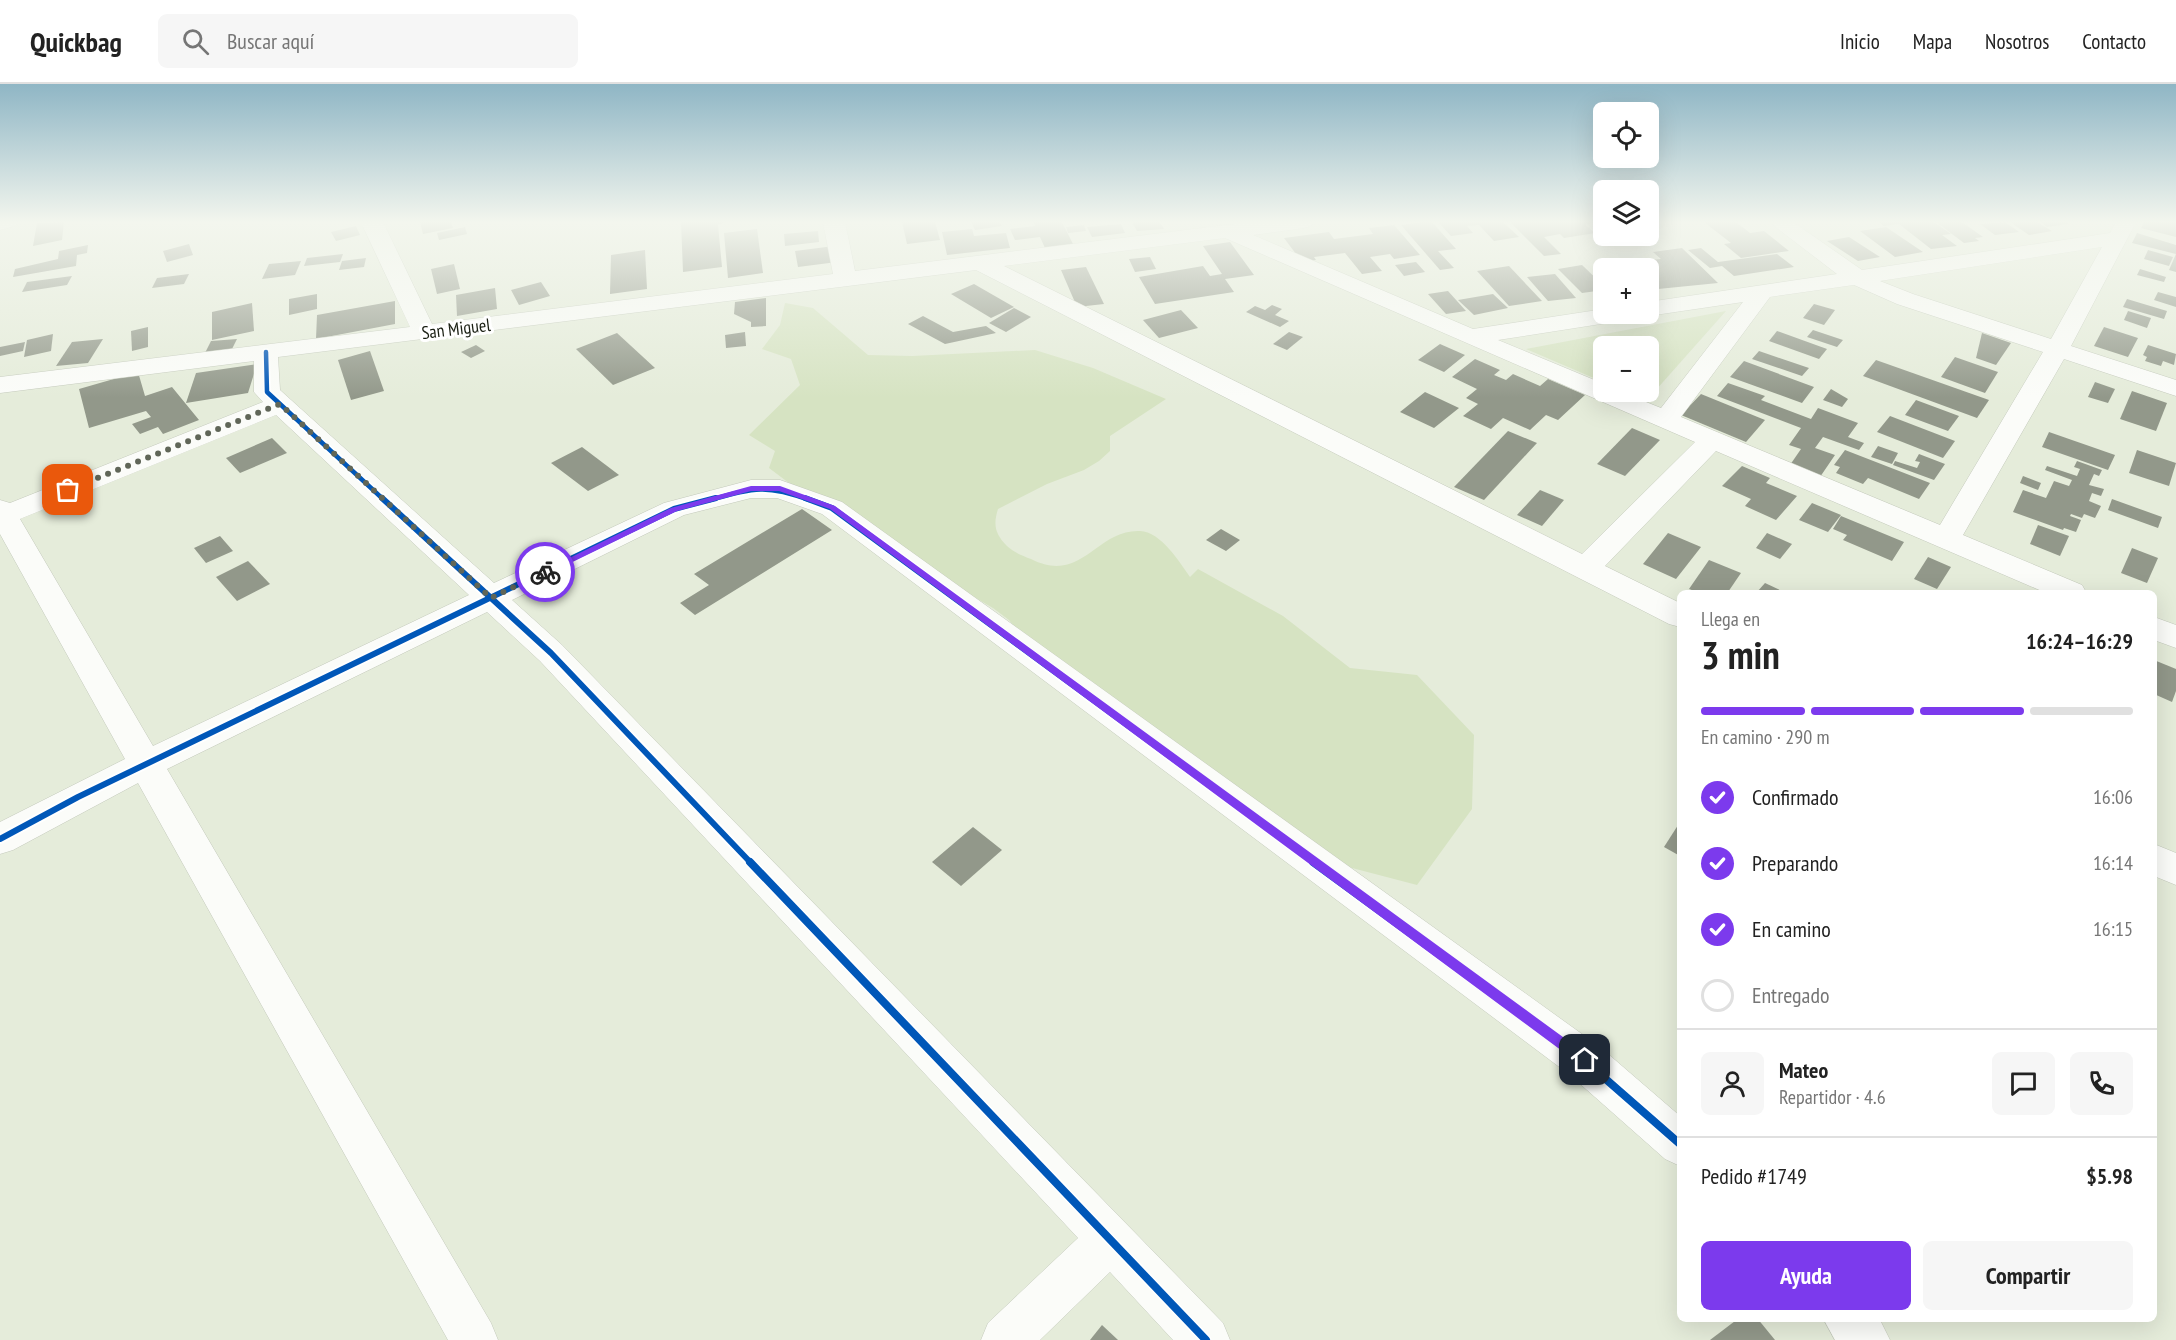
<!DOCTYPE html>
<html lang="es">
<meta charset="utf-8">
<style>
body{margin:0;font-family:"PT Sans Narrow",sans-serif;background:#f6f6f6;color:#222;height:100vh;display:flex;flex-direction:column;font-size:22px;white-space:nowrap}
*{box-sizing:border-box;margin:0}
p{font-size:20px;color:#767676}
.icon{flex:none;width:33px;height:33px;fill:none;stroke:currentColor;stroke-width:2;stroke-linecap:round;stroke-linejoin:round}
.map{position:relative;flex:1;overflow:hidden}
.sheet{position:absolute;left:1677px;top:506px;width:480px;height:732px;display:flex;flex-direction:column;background:#fff;border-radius:9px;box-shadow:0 6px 24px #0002}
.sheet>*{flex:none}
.fabs{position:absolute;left:1593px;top:18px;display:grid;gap:12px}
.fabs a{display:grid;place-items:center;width:66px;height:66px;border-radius:9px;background:#fff;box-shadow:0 6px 24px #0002;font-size:30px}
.pin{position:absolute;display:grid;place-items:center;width:51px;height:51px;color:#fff;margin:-26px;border-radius:12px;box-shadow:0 3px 9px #0006}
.courier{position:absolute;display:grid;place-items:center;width:60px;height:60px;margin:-30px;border:4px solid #7c3aed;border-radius:50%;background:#fff;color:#222;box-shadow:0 2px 8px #0007}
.summary em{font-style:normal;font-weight:600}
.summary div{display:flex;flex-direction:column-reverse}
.summary{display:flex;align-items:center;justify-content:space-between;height:102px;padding:0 24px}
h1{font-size:39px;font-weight:600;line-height:45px}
.bar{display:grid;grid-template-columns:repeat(4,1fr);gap:9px 6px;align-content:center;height:72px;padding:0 24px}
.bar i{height:8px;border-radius:4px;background:#e0e0e0}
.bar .current{background:#7c3aed}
.bar p{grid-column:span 4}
.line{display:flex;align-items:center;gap:15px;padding:0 24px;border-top:2px solid #e0e0e0}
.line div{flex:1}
.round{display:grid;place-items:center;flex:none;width:63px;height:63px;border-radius:9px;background:#f6f6f6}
ol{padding:0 24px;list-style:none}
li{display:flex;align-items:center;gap:18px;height:66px}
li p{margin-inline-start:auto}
li .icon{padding:6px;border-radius:50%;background:#7c3aed;color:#fff;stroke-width:4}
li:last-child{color:#767676}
li i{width:33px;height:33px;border:3px solid #e0e0e0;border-radius:50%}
.button{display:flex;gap:12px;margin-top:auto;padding:12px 24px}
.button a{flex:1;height:69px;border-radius:9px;background:#7c3aed;color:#fff;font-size:24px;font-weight:600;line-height:69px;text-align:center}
.button a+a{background:#f6f6f6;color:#222}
header{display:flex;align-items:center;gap:36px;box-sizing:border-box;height:84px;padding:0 30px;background:#fff;border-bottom:2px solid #e0e0e0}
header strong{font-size:28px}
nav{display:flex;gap:33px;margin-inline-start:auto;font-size:21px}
.search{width:420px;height:54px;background:#f6f6f6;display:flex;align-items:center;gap:15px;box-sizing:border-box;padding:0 21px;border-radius:9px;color:#767676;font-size:22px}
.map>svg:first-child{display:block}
</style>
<header>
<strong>Quickbag</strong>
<div class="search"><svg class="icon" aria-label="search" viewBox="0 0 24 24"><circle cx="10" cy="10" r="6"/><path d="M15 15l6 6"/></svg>Buscar aquí</div>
<nav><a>Inicio</a><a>Mapa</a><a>Nosotros</a><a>Contacto</a></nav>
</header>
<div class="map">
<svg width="2176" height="1256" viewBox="0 0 2176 1256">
<rect width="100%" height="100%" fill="#e5ecda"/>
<!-- green -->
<g fill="#d6e3c2">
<path d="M785,219L813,224L868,271L912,272L1035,266L1093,284L1166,315L1110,352V367L1099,377L1084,386L1047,400L998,425C993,441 995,450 1007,462C1013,468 1023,472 1031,475C1082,501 1096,445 1140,447C1161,448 1179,477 1190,493L1198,485L1283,532L1350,584L1417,591L1474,651L1472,725L1417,801L1314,774L1090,596L1065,590L1033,565L1009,536L993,524L907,474L793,402L769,384L775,367L749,351L800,301L791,275L762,265L780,241Z"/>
<path d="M1726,227L1647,316L1626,308H1648V262H1604L1603,298L1526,265Z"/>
</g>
<!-- building -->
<g fill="#92988a">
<path d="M64,138L62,156L33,162L37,139Z"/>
<path d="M420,138H451L453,144L423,150Z"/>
<path d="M681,138H727L718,141L722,183L683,188Z"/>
<path d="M902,138H935L940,156L907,160Z"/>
<path d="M971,138H1000L1002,142L975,146Z"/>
<path d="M1033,138H1062L1073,160L1045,164L1040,153L1015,156L1010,145L1035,142Z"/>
<path d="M1132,138H1160L1164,145L1137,147Z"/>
<path d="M1421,138H1432L1456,165L1438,167L1454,184L1440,186L1401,141Z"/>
<path d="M1438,138H1503L1519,153L1494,157L1479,141L1467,142L1473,149L1451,152Z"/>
<path d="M1510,138H1595L1586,141L1595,149L1564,154L1560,150L1544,153L1561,170L1544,172Z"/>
<path d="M1704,138H1736L1750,149L1764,147L1789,167L1741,174L1724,160L1731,159Z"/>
<path d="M1878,138H1934L1951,150L1942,151L1957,162L1931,165L1899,140L1884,142Z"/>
<path d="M1936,138H1962L1983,153L1975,154L1979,157L1964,159Z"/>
<path d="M2005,138L2019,148L1995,151L1980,140Z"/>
<path d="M2010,138H2037L2052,147L2029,151Z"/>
<path d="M2041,138H2067L2069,140L2047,143Z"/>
<path d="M2144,138H2176V153L2141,144Z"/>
<path d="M1121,140L1125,149L1092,153L1087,143Z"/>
<path d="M1084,141L1086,147L1068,149L1066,143Z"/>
<path d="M1394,141L1420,171L1394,175L1390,170L1370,173L1382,187L1362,190L1345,169L1314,173L1316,176L1302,178L1284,154L1329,148L1334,155L1373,150L1369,144Z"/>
<path d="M356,142L360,151L336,157L331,148Z"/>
<path d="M465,143L467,150L439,156L437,149Z"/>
<path d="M1886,143L1923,168L1895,173L1860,147Z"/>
<path d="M757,145L763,189L728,194L724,149Z"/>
<path d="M972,145L974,152L1006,149L1010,164L947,171L942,148Z"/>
<path d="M818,147L819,158L785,162L784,150Z"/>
<path d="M2137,149L2176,161V188L2169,186L2176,170L2132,159Z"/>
<path d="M1849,153L1880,173L1858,177L1827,157Z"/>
<path d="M1230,158L1254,191L1225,195L1234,208L1155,220L1139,193L1203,182L1210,192L1222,190L1203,162Z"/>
<path d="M189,160L193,171L167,178L163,167Z"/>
<path d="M88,161L87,169L77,171L76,182L13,193L15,185L58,175L59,167Z"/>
<path d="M834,162L837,178L798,183L795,167Z"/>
<path d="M1682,164L1718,199L1658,205L1648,195V184H1638L1632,178L1661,175L1653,168Z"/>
<path d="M1701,164L1718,178L1777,170L1794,183L1734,192L1722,182L1710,184L1688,166Z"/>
<path d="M645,166L647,205L610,210L611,171Z"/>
<path d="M2148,166L2173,173L2169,182L2144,175Z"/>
<path d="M343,170L340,178L304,182L307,174Z"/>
<path d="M1150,173L1156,185L1135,188L1129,175Z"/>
<path d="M366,174L364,183L339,186L342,177Z"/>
<path d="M301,177L295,191L262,195L269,180Z"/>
<path d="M1416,178L1425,188L1404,192L1395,181Z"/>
<path d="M454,180L460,205L437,210L431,185Z"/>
<path d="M1582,181L1604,202V206L1582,209L1558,185Z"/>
<path d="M1509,182L1542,217L1509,222L1477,187Z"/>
<path d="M1086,183L1104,220L1077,223L1061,186Z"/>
<path d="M2140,185L2166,193L2164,198L2137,191Z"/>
<path d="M189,190L184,200L152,204L157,194Z"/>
<path d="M1555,190L1576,214L1548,217L1527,193Z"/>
<path d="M72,192L67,201L22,208L27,198Z"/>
<path d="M541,198L550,212L519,221L511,206Z"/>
<path d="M974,200L1014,223L991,234L951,210Z"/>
<path d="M495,204L497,225L457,232L456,211Z"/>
<path d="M1448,207L1466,227L1446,230L1428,210Z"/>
<path d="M2158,208L2176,213V223L2154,216Z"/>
<path d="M317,210V225L289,231V215Z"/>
<path d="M1493,210L1508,224L1474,231L1458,216Z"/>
<path d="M766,214V242L751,243V238L734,230L735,218Z"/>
<path d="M2127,215L2167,227L2164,235L2123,223Z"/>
<path d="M395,217V240L316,255L317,231Z"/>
<path d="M252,219L254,247L212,256V228Z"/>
<path d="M1814,220L1835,226L1824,241L1803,234Z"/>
<path d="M1272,221L1282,225L1275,231L1289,237L1280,243L1246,228L1255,222L1265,226Z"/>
<path d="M1014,224L1031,233L1006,248L989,239Z"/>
<path d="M1181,226L1198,244L1159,254L1143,236Z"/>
<path d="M2128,227L2151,234L2147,244L2124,236Z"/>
<path d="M923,232L953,248L986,242L996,249L945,260L908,240Z"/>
<path d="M148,243V263L132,267L131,247Z"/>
<path d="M2104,243L2138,254L2128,273L2094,262Z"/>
<path d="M1813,246L1843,256L1837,263L1807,253Z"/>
<path d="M1777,247L1827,265L1819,275L1769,257Z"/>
<path d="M745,248L746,262L726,264L725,251Z"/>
<path d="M1289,248L1303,253L1287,266L1273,260Z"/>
<path d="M617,249L655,284L613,301L576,265Z"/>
<path d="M1982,249L2011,259L1996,281L1976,274Z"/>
<path d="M53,250L51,267L24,273L27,256Z"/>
<path d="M103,255L88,279L56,282L72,258Z"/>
<path d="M237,255L231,267L205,269L211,257Z"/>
<path d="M25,258L23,267L0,272V263Z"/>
<path d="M1440,260L1465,271L1444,288L1418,276Z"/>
<path d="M476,261L485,267L471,274L461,268Z"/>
<path d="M2148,261L2176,270L2174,281L2163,277L2161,282L2145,277L2147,273L2143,271Z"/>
<path d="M370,267L384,307L351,316L338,276Z"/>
<path d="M1759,267L1809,284L1802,292L1752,275Z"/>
<path d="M1955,273L1998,288L1985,309L1941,293Z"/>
<path d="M1475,275L1500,286L1494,291L1506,296L1513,290L1540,302L1548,295L1585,311L1558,336L1546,331L1530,346L1503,334L1491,345L1463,332L1478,320L1466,314L1477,305L1452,293Z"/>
<path d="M1876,276L1989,316L1977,334L1863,292Z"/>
<path d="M1744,277L1814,303L1802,319L1730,293Z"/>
<path d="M257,280L248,309L186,319L196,289Z"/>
<path d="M138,288L145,312L172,303L199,336L163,350L158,343L140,350L132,340L151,333L146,327L89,344L79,305Z"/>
<path d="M2095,298L2115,305L2108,319L2088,313Z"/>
<path d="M1728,299L1765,312L1761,316L1811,335L1818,324L1858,339L1848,353L1864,359L1859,366L1823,353L1815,364L1835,371L1820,393L1790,381L1801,365L1789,361L1801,344L1717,312Z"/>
<path d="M1831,305L1848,315L1842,323L1823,316Z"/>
<path d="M2132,307L2167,319L2156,347L2120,335Z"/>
<path d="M1425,308L1459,324L1434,344L1400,328Z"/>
<path d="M1701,310L1765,336L1746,358L1681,331Z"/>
<path d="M1916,316L1959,332L1948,347L1905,331Z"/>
<path d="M1890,332L1955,357L1943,374L1877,348Z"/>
<path d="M1632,344L1660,356L1625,392L1597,380Z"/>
<path d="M1508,347L1537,359L1484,416L1454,403Z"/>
<path d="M2049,348L2115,371L2108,386L2042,363Z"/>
<path d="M272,354L287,369L240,389L226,374Z"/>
<path d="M1878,362L1898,369L1892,380L1871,373Z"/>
<path d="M582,363L619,391L588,407L551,379Z"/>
<path d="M1845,366L1930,399L1919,415L1868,394L1863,400L1836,389L1840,383L1834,381Z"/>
<path d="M2137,366L2176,379L2169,402L2129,389Z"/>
<path d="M1919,370L1945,380L1934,396L1893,381L1895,377L1917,384L1920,378L1915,377Z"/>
<path d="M2077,377L2102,386L2099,392L2094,390L2089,401L2104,405L2101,412L2092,409L2089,417L2101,422L2095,434L2084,430L2082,434L2071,430L2070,432L2081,436L2076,448L2064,444L2063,446L2013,428L2023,406L2046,414L2054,397L2069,402L2072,396L2045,386L2047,382L2077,392L2080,385L2074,383Z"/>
<path d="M1742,382L1770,394L1766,399L1797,412L1776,436L1745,422L1751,415L1722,402Z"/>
<path d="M2023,392L2041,399L2038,406L2020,399Z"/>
<path d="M1540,406L1564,416L1542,442L1517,431Z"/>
<path d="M2112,415L2162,433L2158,444L2108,426Z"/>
<path d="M1812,419L1841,431L1828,448L1799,436Z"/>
<path d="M802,425L832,446L695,531L680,519L709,501L694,490Z"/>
<path d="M1841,432L1858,439L1904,458L1892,477L1843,456L1847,451L1833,445Z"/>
<path d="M2038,441L2069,452L2060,472L2030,460Z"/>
<path d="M1221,445L1240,456L1226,467L1206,456Z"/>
<path d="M1668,449L1701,463L1676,495L1643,480Z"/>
<path d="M1767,449L1792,460L1780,475L1756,464Z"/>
<path d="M220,452L233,467L206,479L194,464Z"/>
<path d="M2132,464L2158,474L2147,499L2121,489Z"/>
<path d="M1928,473L1951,483L1937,505L1914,495Z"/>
<path d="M1709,476L1741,489L1728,508H1697L1689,505Z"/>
<path d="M248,477L270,500L237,517L216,493Z"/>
<path d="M1765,499L1784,508H1757Z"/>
<path d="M2154,576L2176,585V607L2172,618L2154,610Z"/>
<path d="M1680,738V772L1664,763Z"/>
<path d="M973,743L1002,766L961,802L932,778Z"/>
<path d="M1739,1234H1757L1775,1256H1710Z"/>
<path d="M1102,1241L1118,1256H1090Z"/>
</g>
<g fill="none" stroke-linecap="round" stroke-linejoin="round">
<!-- minor casing -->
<g stroke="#c3c9bb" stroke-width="1">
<g id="minor">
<path d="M0,138H18L15,142L0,146Z"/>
<path d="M361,138H383L432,240L833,190L823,138H845L855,187L1251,138H1314L1311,142L1304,144L1253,151L1473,245L1604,225V230H1631L1628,235L1620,237L1498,256L1604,300V308H1621L1661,324L1743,218L1648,232L1640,230H1648V218L1837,190L1769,138H1793L1862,186L2110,149L2116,138H2136L2071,262L2176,296V312L2064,275L1963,451L2082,501L2086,508H2044L1716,367L1605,482L1680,519V543L1669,540L976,186L278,273L280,306L494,499L664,419L751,396H780L842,418L1600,963L1680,1032V1082L1665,1075L1570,991L822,430L777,414H751L684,431L512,516L562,561L1223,1239L1230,1256H1173L1110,1188L1040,1256H981L988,1239L1078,1154L540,577L487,528L167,685L491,1239L498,1256H448L138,699L13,766L0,770V738L125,675L0,450V416L10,419L263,318L254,308V277L0,309V293L410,243ZM1225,154L1695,358L1582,470L1004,182ZM2102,163L2051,255L1913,210L1880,197ZM1854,201L1897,220L2043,268L1940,441L1681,333L1770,213ZM276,331L469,511L153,662L20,435Z"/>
<path d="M2154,533L2176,541V564L2154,556Z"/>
<path d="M2154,760L2176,769V801L2154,792Z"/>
<path d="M1823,1234H1879L1890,1256H1835Z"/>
</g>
</g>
<!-- minor -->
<use href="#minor" fill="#fbfcf9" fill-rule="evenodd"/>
<!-- cycleway-far2 casing -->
<g stroke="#fff" stroke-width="8">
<g id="cycleway-far2">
<path d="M266,268L267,308L384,416"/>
<path d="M710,416C754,404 766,400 809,416"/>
</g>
</g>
<!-- cycleway-far1 casing -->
<g stroke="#fff" stroke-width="10">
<g id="cycleway-far1">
<path d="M382,414L551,569L751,779"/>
<path d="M805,414L832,424L1315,779"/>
<path d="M0,755L78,713L674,425L716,414"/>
</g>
</g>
<!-- cycleway casing -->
<g stroke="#fff" stroke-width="11">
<g id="cycleway">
<path d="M750,778L1206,1256"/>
<path d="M1313,778L1585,977L1680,1060"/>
</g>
</g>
<!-- cycleway-far2 -->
<use href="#cycleway-far2" stroke="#0057b8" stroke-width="4.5"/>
<!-- cycleway-far1 -->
<use href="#cycleway-far1" stroke="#0057b8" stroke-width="6"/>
<!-- cycleway -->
<use href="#cycleway" stroke="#0057b8" stroke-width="8"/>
</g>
<!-- sky -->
<linearGradient id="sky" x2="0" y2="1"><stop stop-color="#8fb6c5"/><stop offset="0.44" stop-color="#f3f6ee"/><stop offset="1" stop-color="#f3f6ee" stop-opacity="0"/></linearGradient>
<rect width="2176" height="314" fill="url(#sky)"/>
<!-- route -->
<path fill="#7c3aed" d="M780,402L835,422L1589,972V981H1581L830,425L779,407H751L677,427L548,490L541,488L671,424L751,402Z"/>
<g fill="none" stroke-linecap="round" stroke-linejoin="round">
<!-- done -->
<path stroke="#606658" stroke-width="6" stroke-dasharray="0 10.8" d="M68,406L280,320L491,514L545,488"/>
</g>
<g text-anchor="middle" stroke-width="6" stroke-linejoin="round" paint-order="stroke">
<!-- far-street labels -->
<g font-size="18" fill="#191e12" stroke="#fff">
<text transform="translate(456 245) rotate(-7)" y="6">San Miguel</text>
</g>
</g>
</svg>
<div class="fabs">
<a><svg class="icon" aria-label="locate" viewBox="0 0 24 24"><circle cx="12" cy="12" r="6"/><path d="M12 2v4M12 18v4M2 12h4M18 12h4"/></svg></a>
<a><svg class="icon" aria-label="layers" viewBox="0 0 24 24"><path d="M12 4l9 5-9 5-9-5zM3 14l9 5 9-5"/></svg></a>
<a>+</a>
<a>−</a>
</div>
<div class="pin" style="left:68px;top:406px;background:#ea580c"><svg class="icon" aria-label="bag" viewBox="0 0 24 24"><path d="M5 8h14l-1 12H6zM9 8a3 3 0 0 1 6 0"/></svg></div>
<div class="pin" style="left:1585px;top:976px;background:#1f2937"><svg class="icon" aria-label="home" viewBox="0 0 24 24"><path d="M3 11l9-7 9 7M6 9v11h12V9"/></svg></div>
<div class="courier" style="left:545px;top:488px"><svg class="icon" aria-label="bike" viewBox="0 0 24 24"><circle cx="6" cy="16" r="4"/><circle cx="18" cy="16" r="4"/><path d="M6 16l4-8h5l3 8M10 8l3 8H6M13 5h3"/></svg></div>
<section class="sheet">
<div class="summary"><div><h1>3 min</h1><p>Llega en</p></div><em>16:24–16:29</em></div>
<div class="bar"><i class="current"></i><i class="current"></i><i class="current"></i><i></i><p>En camino · 290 m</p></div>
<ol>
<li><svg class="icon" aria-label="check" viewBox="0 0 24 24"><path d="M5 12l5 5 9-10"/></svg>Confirmado<p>16:06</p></li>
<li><svg class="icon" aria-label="check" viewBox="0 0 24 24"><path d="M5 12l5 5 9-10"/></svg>Preparando<p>16:14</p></li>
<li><svg class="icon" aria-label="check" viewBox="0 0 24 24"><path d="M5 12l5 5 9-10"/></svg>En camino<p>16:15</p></li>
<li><i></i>Entregado</li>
</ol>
<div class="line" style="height:108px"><a class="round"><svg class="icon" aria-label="person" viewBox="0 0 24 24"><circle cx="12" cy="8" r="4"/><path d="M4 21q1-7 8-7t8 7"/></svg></a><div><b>Mateo</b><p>Repartidor · 4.6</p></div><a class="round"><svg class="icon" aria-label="chat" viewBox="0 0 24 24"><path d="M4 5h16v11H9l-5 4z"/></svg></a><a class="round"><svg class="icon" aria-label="phone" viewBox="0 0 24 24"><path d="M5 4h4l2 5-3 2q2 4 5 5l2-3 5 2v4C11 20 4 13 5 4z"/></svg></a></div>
<div class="line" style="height:78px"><div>Pedido #1749</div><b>$5.98</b></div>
<div class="button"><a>Ayuda</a><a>Compartir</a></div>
</section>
</div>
